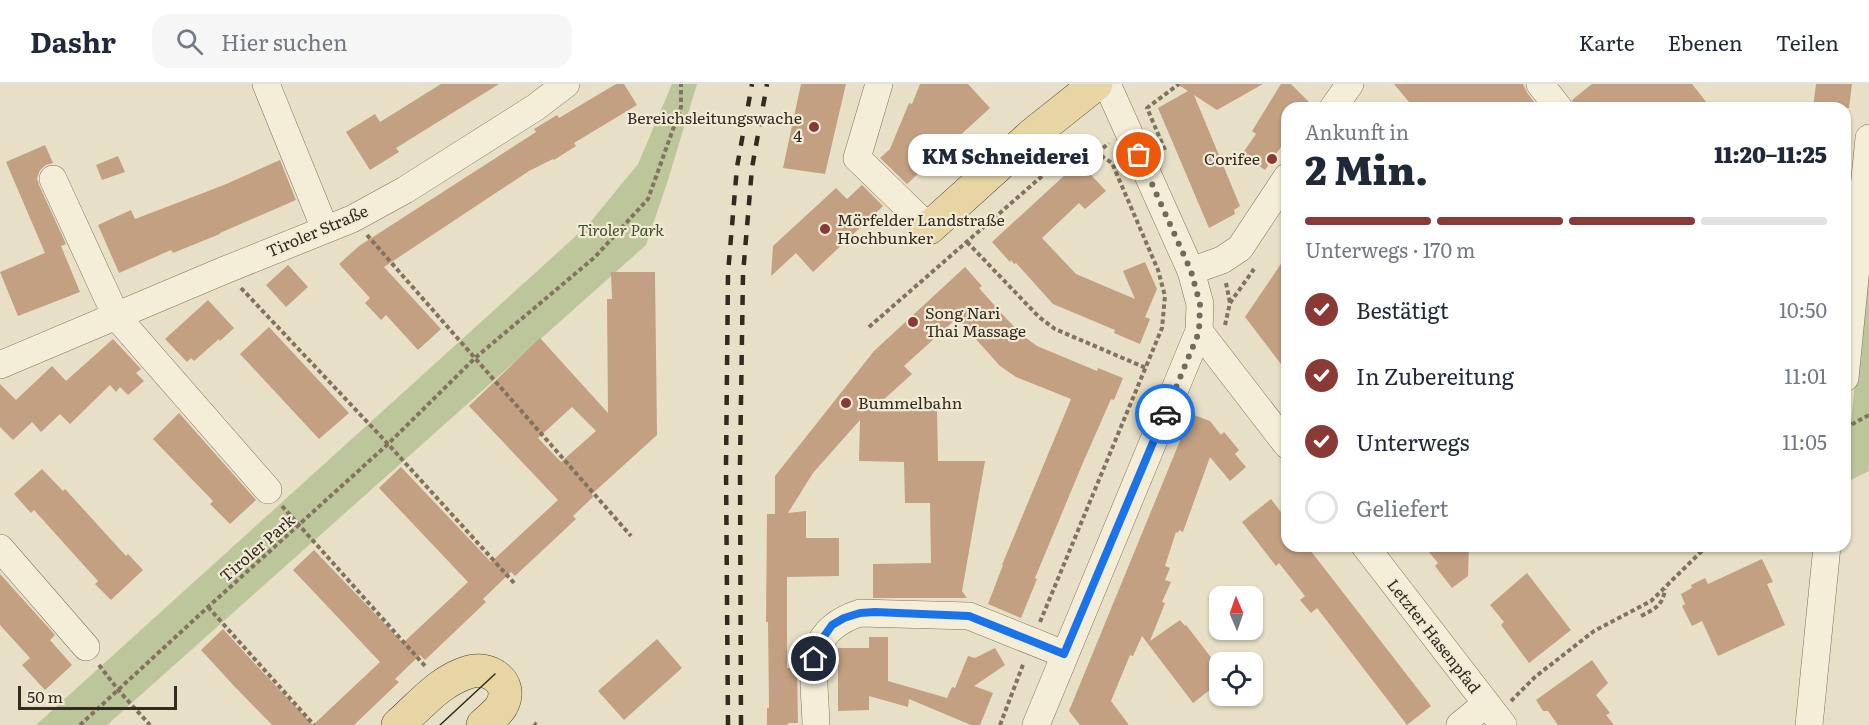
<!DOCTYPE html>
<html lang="de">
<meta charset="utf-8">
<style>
body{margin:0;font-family:Literata,serif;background:#f6f6f7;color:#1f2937;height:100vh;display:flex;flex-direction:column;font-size:22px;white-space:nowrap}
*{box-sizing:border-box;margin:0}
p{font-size:20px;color:#747a83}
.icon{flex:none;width:33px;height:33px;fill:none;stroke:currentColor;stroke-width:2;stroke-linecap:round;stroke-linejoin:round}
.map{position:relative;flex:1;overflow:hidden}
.side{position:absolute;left:1281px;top:18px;width:570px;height:450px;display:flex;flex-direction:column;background:#fff;border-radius:18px;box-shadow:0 2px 4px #0004}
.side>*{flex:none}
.needle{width:39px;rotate:358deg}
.buttons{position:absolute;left:1209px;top:502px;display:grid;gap:12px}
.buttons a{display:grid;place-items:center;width:54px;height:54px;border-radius:12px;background:#fff;box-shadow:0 2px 4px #0004;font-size:30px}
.scale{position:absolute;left:18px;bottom:15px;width:159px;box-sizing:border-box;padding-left:6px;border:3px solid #332b20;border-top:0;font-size:16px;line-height:21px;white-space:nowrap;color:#332b20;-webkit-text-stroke:4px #f1ead5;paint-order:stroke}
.pin{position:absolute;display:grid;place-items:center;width:51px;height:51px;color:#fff;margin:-26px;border:3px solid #fff;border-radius:50%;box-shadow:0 2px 6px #0007}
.courier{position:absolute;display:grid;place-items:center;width:60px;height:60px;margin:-30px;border:4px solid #1a73e8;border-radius:50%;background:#fff;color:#222;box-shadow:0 2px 8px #0007}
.bubble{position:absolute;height:42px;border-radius:18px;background:#fff;box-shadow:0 2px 4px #0004;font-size:20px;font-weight:800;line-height:42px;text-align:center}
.summary em{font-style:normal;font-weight:800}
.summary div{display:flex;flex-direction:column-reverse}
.summary{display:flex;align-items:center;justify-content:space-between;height:102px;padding:0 24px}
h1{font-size:39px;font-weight:800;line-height:45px}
.bar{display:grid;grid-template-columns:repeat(4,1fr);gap:9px 6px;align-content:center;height:72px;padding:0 24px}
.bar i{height:8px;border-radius:4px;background:#e0e1e3}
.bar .current{background:#893a36}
.bar p{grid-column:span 4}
ol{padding:0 24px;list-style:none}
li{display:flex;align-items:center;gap:18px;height:66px}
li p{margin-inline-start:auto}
li .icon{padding:6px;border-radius:50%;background:#893a36;color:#fff;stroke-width:4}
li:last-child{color:#747a83}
li i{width:33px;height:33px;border:3px solid #e0e1e3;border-radius:50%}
header{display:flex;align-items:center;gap:36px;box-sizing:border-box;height:84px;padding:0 30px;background:#fff;border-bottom:2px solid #e0e1e3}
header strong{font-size:28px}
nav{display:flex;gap:33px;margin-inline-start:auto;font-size:21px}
.search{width:420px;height:54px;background:#f6f6f7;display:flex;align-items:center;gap:15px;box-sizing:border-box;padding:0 21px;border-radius:18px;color:#747a83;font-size:22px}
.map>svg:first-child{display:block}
</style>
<header>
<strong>Dashr</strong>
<div class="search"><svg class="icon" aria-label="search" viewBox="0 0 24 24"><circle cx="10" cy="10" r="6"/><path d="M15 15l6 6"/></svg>Hier suchen</div>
<nav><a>Karte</a><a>Ebenen</a><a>Teilen</a></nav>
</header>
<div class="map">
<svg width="1869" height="641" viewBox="0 0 1869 641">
<rect width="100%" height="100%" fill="#e8e0c6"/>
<!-- green -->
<g fill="#bdc59b">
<path d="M672,0H697L668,96L646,161L107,641H36L588,141L638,80Z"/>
<path d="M1869,157V387L1845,399Z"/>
</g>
<!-- building -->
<g fill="#c2a081" fill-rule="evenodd">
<path d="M441,0H499L396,64L399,68L370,86L346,48L375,30L380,38Z"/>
<path d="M616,0H624L637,21L574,59L576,62L554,76L553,75L529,87L384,183L441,245L418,266L386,231L381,236L365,219L370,214L339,180L359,162L536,48L534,45L557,31L559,34Z"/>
<path d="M801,0H846L825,90L783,84Z"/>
<path d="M920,0H968L990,24L907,100L880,74L890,65L909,19L912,20Z"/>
<path d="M1177,0H1263L1217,26L1194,11L1240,122L1234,126L1235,130L1209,144L1158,24L1188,7Z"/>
<path d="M1281,0H1291L1315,24H1287V54L1265,86L1242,70L1256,50L1252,47Z"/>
<path d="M1394,0H1523L1528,10L1539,24H1414Z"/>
<path d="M1592,0H1692L1711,24H1574L1572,16Z"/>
<path d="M1816,0H1852L1849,24H1813Z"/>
<path d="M45,61L53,79L46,81L40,86L37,94L39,101L66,160L61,162L80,208L18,232L0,188L45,169L6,78Z"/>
<path d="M118,72L125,88L102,96L96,81Z"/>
<path d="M280,76L296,116L220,149V150L173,169L171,166L119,189L98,141L131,126L135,135L224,101Z"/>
<path d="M1079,78L1106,107L1085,125L1079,119L1042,154L1076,190L1135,215L1123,187L1145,178L1157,205L1145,233L1150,235L1140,260L1114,249L1115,246L1053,220L1016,179L1014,180L1011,176L1010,178L992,158Z"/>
<path d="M862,101L883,122L881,124L813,188L796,169L771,192L773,162L836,104L847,115Z"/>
<path d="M1287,171V288L1245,233Z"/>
<path d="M288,181L308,203L286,223L266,201Z"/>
<path d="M965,183L982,202L979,204L1003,231L1022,251L1037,262L1097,287L1098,284L1123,294L1114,316L1111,315L1082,381L1035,494L1037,495L1021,534L988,520L1003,481H1002L1071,315L1016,293L1000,282L957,234L904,282L912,290L871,327L937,326L938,377H985L962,507L967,514H873V480L931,479L930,419H905L904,378L859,377L860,336L813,389L788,429L806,427V454H839V492L787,493V584H797L798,639H788V641H767V624H769L768,538H766L767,430H775V392L874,267Z"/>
<path d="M611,188H655L657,351L592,410L593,413L573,432L576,435L515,492L511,488L483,515L486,518L425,576L420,571L395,595L399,598L354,641H313L380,578L293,486L314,466L403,559L468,498L379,404L401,383L491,478L558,416L469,322L540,254L608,329L607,215H612ZM572,323L596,347L561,378L538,354Z"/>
<path d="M208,216L234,244L220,257L219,255L194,277L191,274L187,278L165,255Z"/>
<path d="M269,243L349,329L319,355L240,270Z"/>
<path d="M113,255L141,285L136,289L144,297L128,311L120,303L116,308L110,301L70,340L60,330L41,348L32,338L13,356L0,343V300L16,316L52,282L66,297Z"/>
<path d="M179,329L256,416L230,440L210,420L213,417L153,355Z"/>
<path d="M1191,330L1210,337L1221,351L1224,348L1239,366L1235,370L1246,383L1230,397L1210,373L1183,448L1179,446L1178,449L1176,448L1165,482L1170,484L1165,496L1171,498L1162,518L1165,519L1150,557L1180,536L1185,542L1186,541L1220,585V598L1193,619L1142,552L1133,572L1130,571L1111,617L1129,641H1080L1069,627Z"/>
<path d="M42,385L63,407L65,405L126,472L128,470L143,486L111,516L95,500L98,497L34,426L31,429L14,410Z"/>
<path d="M1271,415L1287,436V462H1307L1431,622L1407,641L1317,524L1311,529L1300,516L1305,512L1279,479L1276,482L1242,438Z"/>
<path d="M1424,462H1469L1468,492L1452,504L1435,482L1438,479Z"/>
<path d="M1762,475L1773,498L1767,500L1785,541L1718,572L1702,537L1692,542L1682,522L1685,520L1681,510L1692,504L1691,501L1705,494L1708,500Z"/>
<path d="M1527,489L1571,546L1529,579L1501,541L1504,538L1490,521Z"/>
<path d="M0,490L55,551L50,556L72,581L45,606L22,581L30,574L0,541Z"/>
<path d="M223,545L257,582L313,641H272L235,603L201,566Z"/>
<path d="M869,553H888V597L947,614L952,603L955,604L968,572L975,574L995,564L1005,581L974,602L993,609L980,641H971L909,615L908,623L869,612V626L838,627V564H869Z"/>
<path d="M657,555L682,584L624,636L598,607Z"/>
<path d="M1592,576L1608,599L1596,611L1610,629L1606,631L1614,641H1558L1548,627H1543L1536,616Z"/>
</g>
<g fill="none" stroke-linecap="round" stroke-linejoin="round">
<!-- minor casing -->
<g stroke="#81735e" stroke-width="28">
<g id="minor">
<path d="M266,0L325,145"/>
<path d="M879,0L857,74L929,144"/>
<path d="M1540,0L1559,24"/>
<path d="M1333,24L1350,0"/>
<path d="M53,95L116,232L268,406"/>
<path d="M1191,187L1222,176L1240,164L1287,93"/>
<path d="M1199,247L1287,361"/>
<path d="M0,281L225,186L352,135L405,106L536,23L566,0"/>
<path d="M1845,294L1869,54"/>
<path d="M1365,462L1503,641"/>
<path d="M0,464L86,563"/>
<path d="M816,641C815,591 801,548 860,529L969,532L1064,570"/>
<path d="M1036,641L1199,247L1200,220L1191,187L1107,0"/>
<path d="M1460,641L1486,620"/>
<path d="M1809,641L1827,462"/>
</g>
</g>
<!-- major casing -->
<g stroke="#504232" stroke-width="34">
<g id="major">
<path d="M929,144L1032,51L1096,0"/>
<path d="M398,641C421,621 439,597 469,588C489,582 514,598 502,621C499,628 489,635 483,641"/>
</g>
</g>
<!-- path -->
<g stroke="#81735e" stroke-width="4" stroke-dasharray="4.5 3" stroke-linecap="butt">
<path d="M1067,55L1072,66L1097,69L1109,59"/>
<path d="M1165,66L1147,24L1179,0"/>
<path d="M367,151L631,452"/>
<path d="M967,158L1039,233L1055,245L1146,284"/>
<path d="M1226,199L1230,219"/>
<path d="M241,204L388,360L515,500"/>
<path d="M1225,241L1230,219L1254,185"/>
<path d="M869,243L1072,66"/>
<path d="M1845,344L1869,331"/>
<path d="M282,422L425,582"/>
<path d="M208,523L314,641"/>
<path d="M1641,532C1655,525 1663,521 1665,505"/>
<path d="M1040,538L1162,244L1165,212L1158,186L1112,79L1097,69"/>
<path d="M99,581L119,607L150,641"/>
<path d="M1511,617L1535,593L1594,547L1651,517L1707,462"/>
<path d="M534,639L536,641"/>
<path d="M80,641L208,523L388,360L475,274L595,173L648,115L681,23V0"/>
<path d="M1000,641L1024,578"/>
</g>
<!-- minor -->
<use href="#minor" stroke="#f4eed8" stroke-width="27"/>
<!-- major -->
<use href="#major" stroke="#e7d6a3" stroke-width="33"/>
<!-- tram -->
<path stroke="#332b20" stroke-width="1.5" d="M440,641L495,590"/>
<!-- rail -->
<g stroke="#332b20" stroke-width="4.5" stroke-dasharray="10 10" stroke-linecap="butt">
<path d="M728,641L726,383L728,189L737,83L752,0"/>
<path d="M741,641L740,380L743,190L752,84L767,0"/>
</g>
</g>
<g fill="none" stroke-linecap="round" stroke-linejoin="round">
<!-- done -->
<path stroke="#726a5a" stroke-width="6" stroke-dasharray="0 10.8" d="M1139,71L1191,187L1200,220L1199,248L1165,330"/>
<!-- route -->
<path stroke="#1a73e8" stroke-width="8" d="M814,575L818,561L832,541L844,534L860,529L875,528L969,532L1064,570L1165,330"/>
</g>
<!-- markers -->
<g fill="#893a36" stroke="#f1ead5" stroke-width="2">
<circle cx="814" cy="43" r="6"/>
<circle cx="1272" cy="75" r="6"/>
<circle cx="825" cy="145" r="6"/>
<circle cx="913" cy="238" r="6"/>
<circle cx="846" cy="319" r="6"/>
</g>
<g text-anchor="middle" stroke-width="4.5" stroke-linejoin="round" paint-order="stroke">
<!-- poi labels -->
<g font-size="16" fill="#332b20" stroke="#f1ead5" text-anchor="start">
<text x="802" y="40" text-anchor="end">Bereichsleitungswache<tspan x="802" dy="18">4</tspan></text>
<text x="1260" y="81" text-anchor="end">Corifee</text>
<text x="837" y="142">Mörfelder Landstraße<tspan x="837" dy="18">Hochbunker</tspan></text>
<text x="925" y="235">Song Nari<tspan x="925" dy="18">Thai Massage</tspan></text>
<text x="858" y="325">Bummelbahn</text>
</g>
<!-- park labels -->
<g font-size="16" font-style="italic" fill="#424d29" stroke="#f1ead5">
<text x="621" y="152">Tiroler Park</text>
</g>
<!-- street labels -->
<g font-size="16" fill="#332b20" stroke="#f1ead5">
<text transform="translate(317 147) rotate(-23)" y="6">Tiroler Straße</text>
<text transform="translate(257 464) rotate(-41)" y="6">Tiroler Park</text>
<text transform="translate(1434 552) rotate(52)" y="6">Letzter Hasenpfad</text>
</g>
</g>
</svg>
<div class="buttons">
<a><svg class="needle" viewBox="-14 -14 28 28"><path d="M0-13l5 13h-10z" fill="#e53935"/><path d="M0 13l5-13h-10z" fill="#747a83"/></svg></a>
<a><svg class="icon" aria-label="locate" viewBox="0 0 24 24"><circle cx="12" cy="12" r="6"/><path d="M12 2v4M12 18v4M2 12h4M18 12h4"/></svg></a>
</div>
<div class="scale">50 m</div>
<div class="pin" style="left:1139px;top:71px;background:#ea580c"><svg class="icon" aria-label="bag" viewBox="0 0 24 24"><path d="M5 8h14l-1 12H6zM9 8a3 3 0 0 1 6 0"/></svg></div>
<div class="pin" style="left:814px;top:575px;background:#1f2937"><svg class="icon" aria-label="home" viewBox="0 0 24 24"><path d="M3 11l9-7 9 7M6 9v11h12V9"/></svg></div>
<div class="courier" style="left:1165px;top:330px"><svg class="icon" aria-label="car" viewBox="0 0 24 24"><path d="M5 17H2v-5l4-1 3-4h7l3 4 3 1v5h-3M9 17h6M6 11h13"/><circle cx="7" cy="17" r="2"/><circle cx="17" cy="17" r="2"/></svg></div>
<div class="bubble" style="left:908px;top:50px;width:195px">KM Schneiderei</div>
<section class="side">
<div class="summary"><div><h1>2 Min.</h1><p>Ankunft in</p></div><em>11:20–11:25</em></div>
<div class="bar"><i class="current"></i><i class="current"></i><i class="current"></i><i></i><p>Unterwegs · 170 m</p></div>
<ol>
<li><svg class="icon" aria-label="check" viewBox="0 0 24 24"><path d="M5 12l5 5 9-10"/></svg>Bestätigt<p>10:50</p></li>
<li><svg class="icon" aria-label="check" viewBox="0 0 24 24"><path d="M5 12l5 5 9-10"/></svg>In Zubereitung<p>11:01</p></li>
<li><svg class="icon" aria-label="check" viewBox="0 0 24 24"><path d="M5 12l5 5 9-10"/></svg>Unterwegs<p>11:05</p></li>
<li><i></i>Geliefert</li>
</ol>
</section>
</div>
